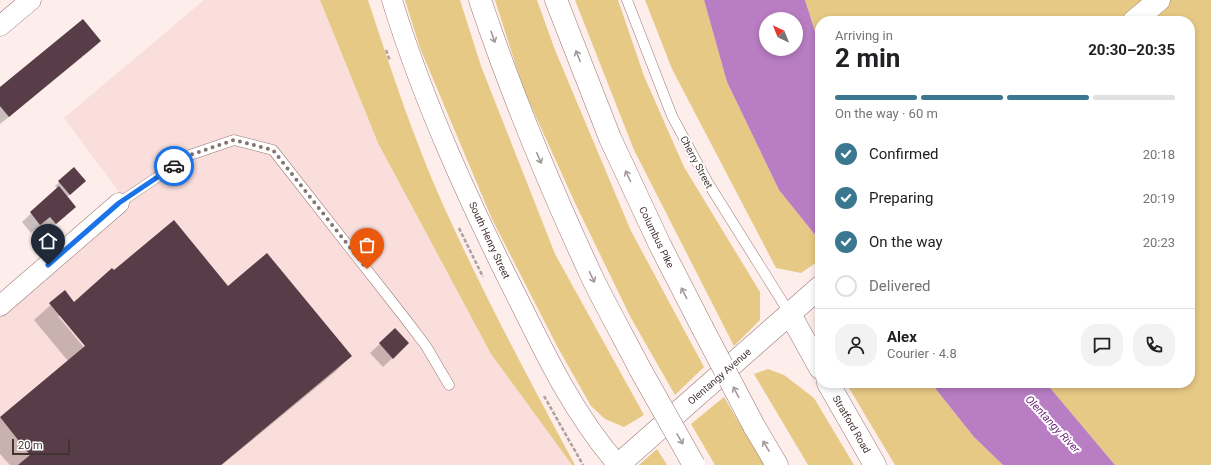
<!DOCTYPE html>
<meta charset="utf-8">
<style>
body{margin:0;font-family:Roboto,sans-serif;background:#f2f2f2;color:#202124;height:100vh;display:flex;flex-direction:column;font-size:15px;white-space:nowrap}
*{box-sizing:border-box;margin:0}
p{font-size:13px;color:#757577}
.icon{flex:none;width:22px;height:22px;fill:none;stroke:currentColor;stroke-width:2;stroke-linecap:round;stroke-linejoin:round}
.map{position:relative;flex:1;overflow:hidden}
.panel{position:absolute;left:815px;top:16px;width:380px;height:372px;display:flex;flex-direction:column;background:#fff;border-radius:16px;box-shadow:0 2px 6px #0003}
.panel>*{flex:none}
.needle{width:26px;rotate:317deg}
.controls{position:absolute;left:759px;top:12px;display:grid;gap:8px}
.controls a{display:grid;place-items:center;width:44px;height:44px;border-radius:50%;background:#fff;box-shadow:0 2px 6px #0003;font-size:20px}
.scale{position:absolute;left:12px;bottom:10px;width:58px;box-sizing:border-box;padding-left:4px;border:2px solid #433433;border-top:0;font-size:11px;line-height:14px;white-space:nowrap;color:#433433;-webkit-text-stroke:3px #fff;paint-order:stroke}
.pin{position:absolute;display:grid;place-items:center;width:34px;height:34px;color:#fff;margin:-41px -17px;border-radius:50% 50% 50% 0;rotate:-45deg;box-shadow:0 0 4px #0007}
.pin .icon{rotate:45deg}
.courier{position:absolute;display:grid;place-items:center;width:40px;height:40px;margin:-20px;border:3px solid #1a73e8;border-radius:50%;background:#fff;color:#222;box-shadow:0 1px 5px #0007}
.summary em{font-style:normal;font-weight:700}
.summary div{display:flex;flex-direction:column-reverse}
.summary{display:flex;align-items:center;justify-content:space-between;height:68px;padding:0 20px}
h1{font-size:26px;font-weight:700;line-height:30px}
.bar{display:grid;grid-template-columns:repeat(4,1fr);gap:6px 4px;align-content:center;height:48px;padding:0 20px}
.bar i{height:5px;border-radius:3px;background:#e0e0e0}
.bar .active{background:#3b778e}
.bar p{grid-column:span 4}
.line{display:flex;align-items:center;gap:10px;padding:0 20px;border-top:1px solid #e0e0e0}
.line div{flex:1}
.round{display:grid;place-items:center;flex:none;width:42px;height:42px;border-radius:16px;background:#f2f2f2}
ol{padding:0 20px;list-style:none}
li{display:flex;align-items:center;gap:12px;height:44px}
li p{margin-inline-start:auto}
li .icon{padding:4px;border-radius:50%;background:#3b778e;color:#fff;stroke-width:4}
li:last-child{color:#757577}
li i{width:22px;height:22px;border:2px solid #e0e0e0;border-radius:50%}
.map>svg:first-child{display:block}
</style>
<div class="map">
<svg width="1211" height="465" viewBox="0 0 1211 465">
<rect width="100%" height="100%" fill="#fdeeec"/>
<!-- built -->
<path fill="#fadedb" d="M204,0H320L378,143L491,354L572,465H0V294L120,193L64,118Z"/>
<!-- green -->
<g fill="#e6c984">
<path d="M320,0H368C391,70 414,140 444,207C484,295 529,380 575,465H572L491,354L378,143Z"/>
<path d="M405,0H460L481,66L555,254L644,415L624,427L605,419L591,406L557,346L492,219L420,48Z"/>
<path d="M495,0H537L555,50L631,231L704,367L675,395L631,318L575,203L523,88Z"/>
<path d="M575,0H618L644,76L684,167L760,292V320L734,346L634,150Z"/>
<path d="M645,0H704L727,82L779,190L820,241V260L801,273L776,268L672,69Z"/>
<path d="M805,0H1211V465H1115L1046,383H1190V21H820V47Z"/>
<path d="M768,369L784,375L814,398L854,465H808L754,374Z"/>
<path d="M846,383H931L974,437L1003,465H895Z"/>
<path d="M724,397L764,465H715L691,424Z"/>
<path d="M657,449L667,465H639Z"/>
</g>
<!-- water -->
<g fill="#b87dc3" fill-rule="evenodd">
<path d="M704,0H805L820,47V241L779,190L727,82ZM766,19H796V49H766Z"/>
<path d="M931,383H1046L1115,465H1003L974,437Z"/>
</g>
<!-- shadow -->
<g fill="#0003" fill-rule="evenodd">
<path d="M100,41L91,50L0,124V88Z"/>
<path d="M74,169L80,185L67,197L66,216L46,232L40,225L31,233L22,222L57,189L55,186Z"/>
<path d="M114,271L228,287L351,356L335,372L222,465H10L0,454V418L68,361L34,320L65,292L74,303ZM58,316H61L89,349L87,351Z"/>
<path d="M395,330L399,352L383,367L370,353Z"/>
</g>
<!-- building -->
<g fill="#583c47">
<path d="M83,19L101,41L9,117L0,106V87Z"/>
<path d="M74,167L86,181L70,195L58,181Z"/>
<path d="M59,186L76,207L56,224L50,217L40,225L30,212Z"/>
<path d="M174,220L228,286L267,253L352,356L221,465H18L30,455L0,417L85,346L49,303L65,290L74,302L112,268L114,270Z"/>
<path d="M395,328L409,343L393,359L379,343Z"/>
</g>
<g fill="none" stroke-linecap="round" stroke-linejoin="round">
<!-- service casing -->
<g stroke="#987774" stroke-width="11">
<g id="service">
<path d="M627,0L672,116L708,183L790,314"/>
<path d="M119,203L190,155L234,140L273,150L404,317L426,346L449,385"/>
</g>
</g>
<!-- minor casing -->
<g stroke="#987774" stroke-width="21">
<g id="minor">
<path d="M392,0C424,104 471,206 520,303C548,360 576,417 618,465"/>
<path d="M0,26L31,0"/>
<path d="M0,306L119,203"/>
</g>
</g>
<!-- tertiary casing -->
<g stroke="#987774" stroke-width="23">
<g id="tertiary">
<path d="M1134,21L1159,0"/>
<path d="M790,314L820,368"/>
<path d="M828,383L875,465"/>
<path d="M618,465L820,287"/>
</g>
</g>
<!-- motorway casing -->
<g stroke="#987774" stroke-width="23">
<g id="motorway">
<path d="M480,0C512,95 550,187 592,277C607,308 624,338 640,369"/>
<path d="M556,0L610,138L660,245L702,327"/>
<path d="M754,426L777,465"/>
</g>
</g>
<!-- path -->
<g stroke="#afa09e" stroke-width="2.5" stroke-dasharray="4 2" stroke-linecap="butt">
<path d="M386,50L390,61"/>
<path d="M459,228L483,277"/>
<path d="M544,396L583,465"/>
</g>
<!-- service -->
<use href="#service" stroke="#fff" stroke-width="10"/>
<!-- minor -->
<use href="#minor" stroke="#fff" stroke-width="20"/>
<!-- tertiary -->
<use href="#tertiary" stroke="#fff" stroke-width="22"/>
<!-- motorway -->
<use href="#motorway" stroke="#fff" stroke-width="22"/>
<!-- motorway-bridge casing -->
<g stroke="#987774" stroke-width="23" stroke-linecap="butt">
<g id="motorway-bridge">
<path d="M702,327L754,426"/>
<path d="M640,369L694,465"/>
</g>
</g>
<!-- motorway-bridge -->
<use href="#motorway-bridge" stroke="#fff" stroke-width="22"/>
</g>
<!-- one-way arrows -->
<defs><path id="oneway-shaft" d="M-6 0H5M1.5-3L5.5 0L1.5 3" fill="none" stroke-width="1.6" stroke-linecap="round" stroke-linejoin="round"/></defs>
<g stroke="#a19a99">
<use href="#oneway-shaft" transform="translate(493 37) rotate(71)"/>
<use href="#oneway-shaft" transform="translate(578 56) rotate(-112)"/>
<use href="#oneway-shaft" transform="translate(539 158) rotate(67)"/>
<use href="#oneway-shaft" transform="translate(628 176) rotate(-115)"/>
<use href="#oneway-shaft" transform="translate(592 277) rotate(64)"/>
<use href="#oneway-shaft" transform="translate(684 293) rotate(-117)"/>
<use href="#oneway-shaft" transform="translate(736 392) rotate(-118)"/>
<use href="#oneway-shaft" transform="translate(680 439) rotate(60)"/>
<use href="#oneway-shaft" transform="translate(766 446) rotate(-121)"/>
</g>
<g fill="none" stroke-linecap="round" stroke-linejoin="round">
<!-- done -->
<path stroke="#847574" stroke-width="4" stroke-dasharray="0 7.2" d="M174,166L190,155L234,140L273,150L367,269"/>
<!-- route -->
<path stroke="#1a73e8" stroke-width="5" d="M48,265L119,203L174,166"/>
</g>
<g text-anchor="middle" stroke-width="4" stroke-linejoin="round" paint-order="stroke">
<!-- street labels -->
<g font-size="10" fill="#433433" stroke="#fff">
<text transform="translate(697 162) rotate(62)" y="4">Cherry Street</text>
<text transform="translate(657 237) rotate(64)" y="4">Columbus Pike</text>
<text transform="translate(490 240) rotate(65)" y="4">South Henry Street</text>
<text transform="translate(719 376) rotate(-41)" y="4">Olentangy Avenue</text>
<text transform="translate(852 424) rotate(60)" y="4">Stratford Road</text>
</g>
<!-- water labels -->
<g font-size="11" font-style="italic" fill="#722a7f" stroke="#fff">
<text transform="translate(1053 424) rotate(47)" y="4">Olentangy River</text>
</g>
</g>
</svg>
<div class="controls">
<a><svg class="needle" viewBox="-14 -14 28 28"><path d="M0-13l5 13h-10z" fill="#e53935"/><path d="M0 13l5-13h-10z" fill="#757577"/></svg></a>
</div>
<div class="scale">20 m</div>
<div class="pin" style="left:367px;top:269px;background:#ea580c"><svg class="icon" aria-label="bag" viewBox="0 0 24 24"><path d="M5 8h14l-1 12H6zM9 8a3 3 0 0 1 6 0"/></svg></div>
<div class="pin" style="left:48px;top:265px;background:#1f2937"><svg class="icon" aria-label="home" viewBox="0 0 24 24"><path d="M3 11l9-7 9 7M6 9v11h12V9"/></svg></div>
<div class="courier" style="left:174px;top:166px"><svg class="icon" aria-label="car" viewBox="0 0 24 24"><path d="M5 17H2v-5l4-1 3-4h7l3 4 3 1v5h-3M9 17h6M6 11h13"/><circle cx="7" cy="17" r="2"/><circle cx="17" cy="17" r="2"/></svg></div>
<section class="panel">
<div class="summary"><div><h1>2 min</h1><p>Arriving in</p></div><em>20:30–20:35</em></div>
<div class="bar"><i class="active"></i><i class="active"></i><i class="active"></i><i></i><p>On the way · 60 m</p></div>
<ol>
<li><svg class="icon" aria-label="check" viewBox="0 0 24 24"><path d="M5 12l5 5 9-10"/></svg>Confirmed<p>20:18</p></li>
<li><svg class="icon" aria-label="check" viewBox="0 0 24 24"><path d="M5 12l5 5 9-10"/></svg>Preparing<p>20:19</p></li>
<li><svg class="icon" aria-label="check" viewBox="0 0 24 24"><path d="M5 12l5 5 9-10"/></svg>On the way<p>20:23</p></li>
<li><i></i>Delivered</li>
</ol>
<div class="line" style="height:72px"><a class="round"><svg class="icon" aria-label="person" viewBox="0 0 24 24"><circle cx="12" cy="8" r="4"/><path d="M4 21q1-7 8-7t8 7"/></svg></a><div><b>Alex</b><p>Courier · 4.8</p></div><a class="round"><svg class="icon" aria-label="chat" viewBox="0 0 24 24"><path d="M4 5h16v11H9l-5 4z"/></svg></a><a class="round"><svg class="icon" aria-label="phone" viewBox="0 0 24 24"><path d="M5 4h4l2 5-3 2q2 4 5 5l2-3 5 2v4C11 20 4 13 5 4z"/></svg></a></div>
</section>
</div>
